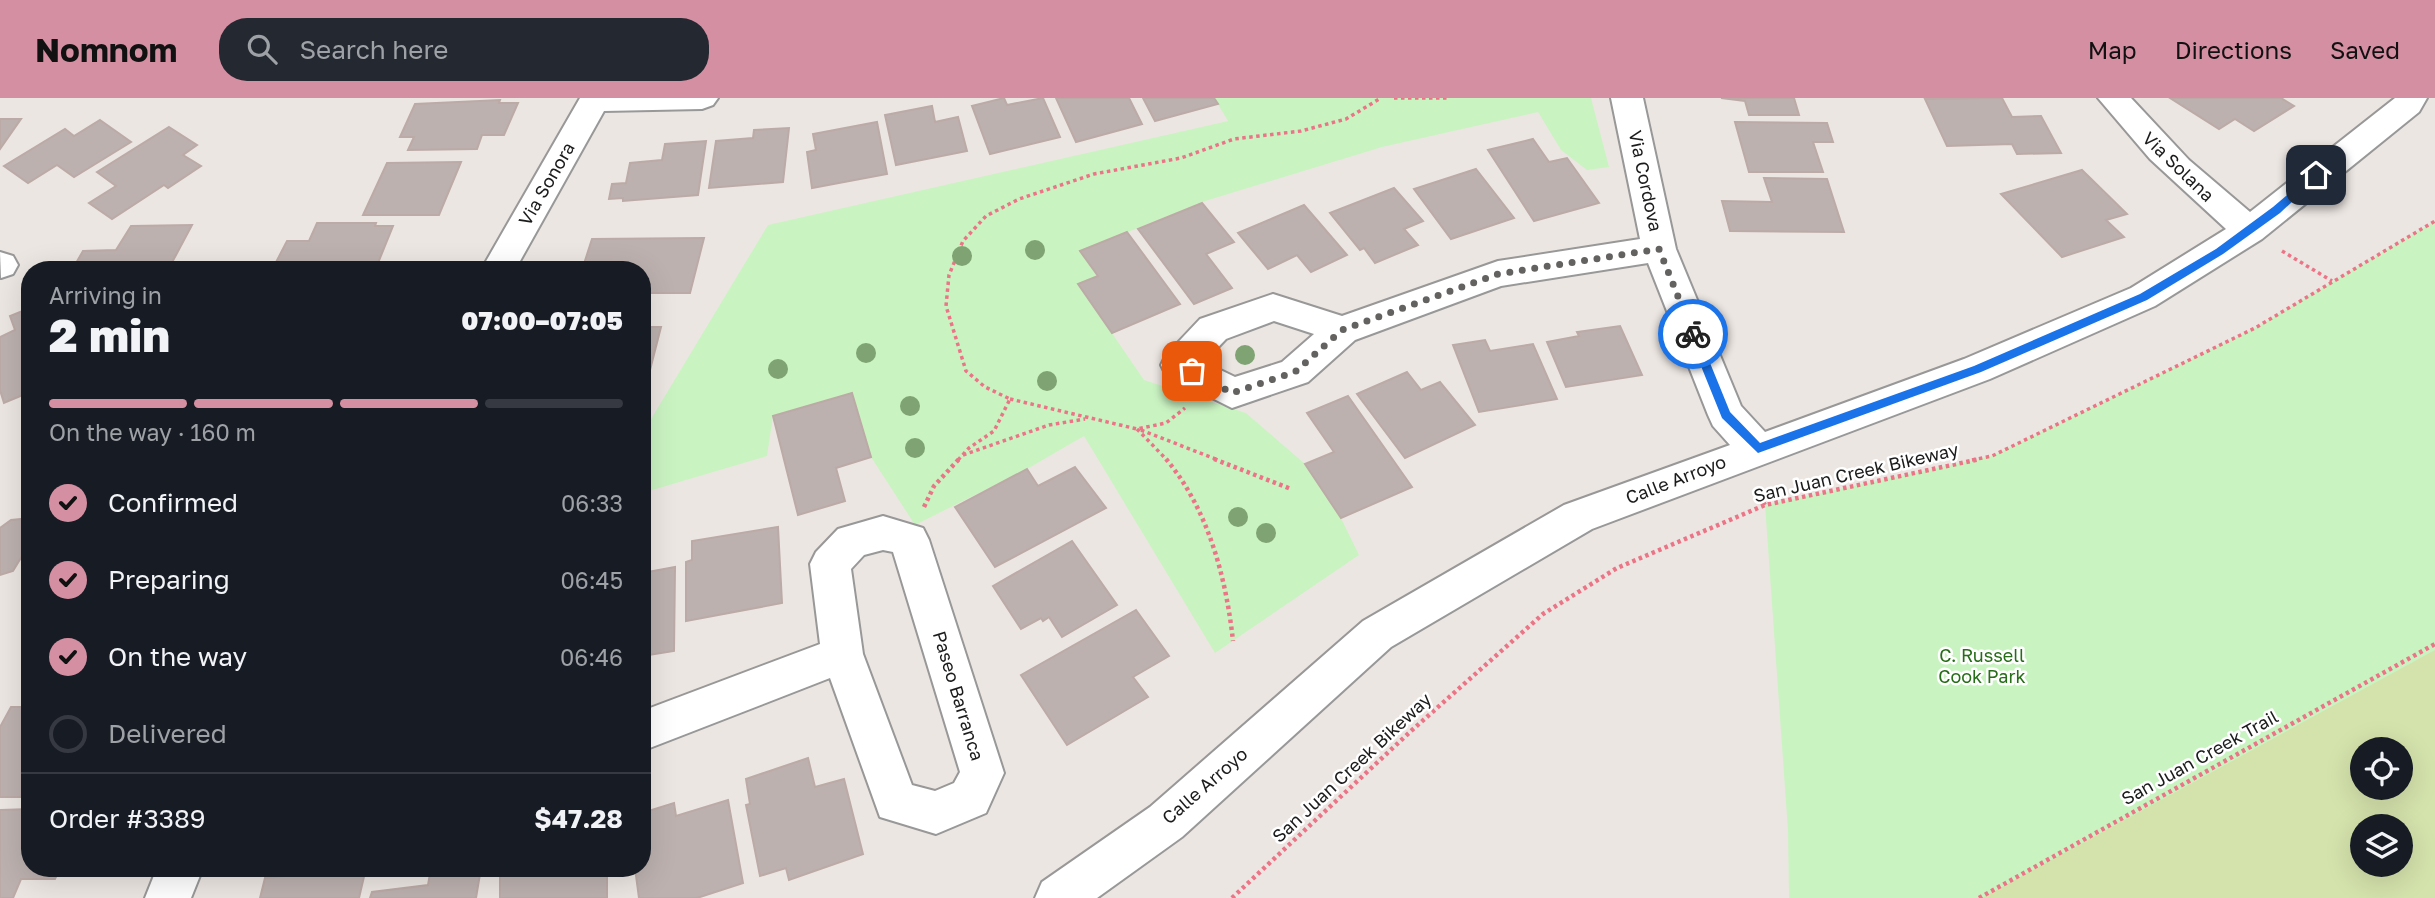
<!DOCTYPE html>
<meta charset="utf-8">
<style>
body{margin:0;font-family:"Golos Text",sans-serif;background:#242831;color:#f1f3f6;height:100vh;display:flex;flex-direction:column;font-size:26px;white-space:nowrap}
*{box-sizing:border-box;margin:0}
p{font-size:23px;color:#9ea1a6}
.icon{flex:none;width:38px;height:38px;fill:none;stroke:currentColor;stroke-width:2;stroke-linecap:round;stroke-linejoin:round}
.map{position:relative;flex:1;overflow:hidden}
.panel{position:absolute;left:21px;top:163px;width:630px;height:616px;display:flex;flex-direction:column;background:#171b24;border-radius:28px;box-shadow:0 7px 28px #0002}
.panel>*{flex:none}
.tools{position:absolute;left:2350px;top:639px;display:grid;gap:14px}
.tools a{display:grid;place-items:center;width:63px;height:63px;border-radius:50%;background:#171b24;box-shadow:0 7px 28px #0002;font-size:35px}
.pin{position:absolute;display:grid;place-items:center;width:60px;height:60px;color:#fff;margin:-30px;border-radius:14px;box-shadow:0 4px 10px #0006}
.courier{position:absolute;display:grid;place-items:center;width:70px;height:70px;margin:-35px;border:5px solid #1a73e8;border-radius:50%;background:#fff;color:#222;box-shadow:0 2px 9px #0007}
.summary em{font-style:normal;font-weight:800}
.summary div{display:flex;flex-direction:column-reverse}
.summary{display:flex;align-items:center;justify-content:space-between;height:119px;padding:0 28px}
h1{font-size:46px;font-weight:800;line-height:52px}
.bar{display:grid;grid-template-columns:repeat(4,1fr);gap:10px 7px;align-content:center;height:84px;padding:0 28px}
.bar i{height:9px;border-radius:5px;background:#363941}
.bar .active{background:#d58fa2}
.bar p{grid-column:span 4}
.line{display:flex;align-items:center;gap:18px;padding:0 28px;border-top:2px solid #363941}
.line div{flex:1}
ol{padding:0 28px;list-style:none}
li{display:flex;align-items:center;gap:21px;height:77px}
li p{margin-inline-start:auto}
li .icon{padding:7px;border-radius:50%;background:#d58fa2;color:#111;stroke-width:4}
li:last-child{color:#9ea1a6}
li i{width:38px;height:38px;border:4px solid #363941;border-radius:50%}
header{display:flex;align-items:center;gap:42px;box-sizing:border-box;height:98px;padding:0 35px;background:#d58fa2;color:#111}
header strong{font-size:33px}
nav{display:flex;gap:38px;margin-inline-start:auto;font-size:24px}
.search{width:490px;height:63px;background:#242831;display:flex;align-items:center;gap:18px;box-sizing:border-box;padding:0 24px;border-radius:28px;color:#9ea1a6;font-size:26px}
.map>svg:first-child{display:block}
</style>
<header>
<strong>Nomnom</strong>
<div class="search"><svg class="icon" aria-label="search" viewBox="0 0 24 24"><circle cx="10" cy="10" r="6"/><path d="M15 15l6 6"/></svg>Search here</div>
<nav><a>Map</a><a>Directions</a><a>Saved</a></nav>
</header>
<div class="map">
<svg width="2435" height="800" viewBox="0 0 2435 800">
<rect width="100%" height="100%" fill="#ece6e2"/>
<!-- grass -->
<path fill="#d4e2ac" fill-rule="evenodd" d="M2435,546V800H1979ZM2362,651H2401V690H2362ZM2362,728H2401V766H2362Z"/>
<!-- park -->
<g fill="#caf3c2">
<path d="M1214,0H1591L1609,69L1587,72L1561,52L1538,14L1382,49L1202,104L1081,153L1098,178L1079,187L1144,282L1246,315L1305,366L1341,420L1359,457L1215,555L1084,338L1027,371L915,427L871,359L852,296L773,318L767,358L642,395V336L768,127L1228,23Z"/>
<path d="M2435,123V552L1982,800H1789L1788,733L1765,407L1992,358L2255,230Z"/>
</g>
<!-- building -->
<g fill="#bcb1af" stroke="#bcaaa6" stroke-width="2">
<path d="M1004,0L1007,7L1043,0L1060,39L990,56L972,8Z"/>
<path d="M1056,0H1129L1142,26L1076,44Z"/>
<path d="M1143,0H1214L1218,6L1155,23Z"/>
<path d="M1721,0H1794L1799,17H1749L1745,3Z"/>
<path d="M2002,0L2012,19L2041,18L2061,55L2017,56L2012,46L1947,48L1925,1Z"/>
<path d="M2170,0H2281L2294,8L2254,33L2235,21L2219,31Z"/>
<path d="M500,2L499,5H518L504,37H482L477,51L408,52L414,39H400L415,6Z"/>
<path d="M932,8L935,24L958,19L967,53L896,67L885,17Z"/>
<path d="M0,21H21L0,51Z"/>
<path d="M100,22L131,44L74,79L57,67L28,85L4,68L65,31L74,38Z"/>
<path d="M877,24L887,76L812,90L807,54L816,52L813,36Z"/>
<path d="M1735,24L1827,25L1833,44H1813L1823,74H1749Z"/>
<path d="M169,29L197,47L183,57L201,68L168,90L164,87L112,121L89,105L116,88L97,74Z"/>
<path d="M789,30L783,84L709,90L716,43L753,40L754,32Z"/>
<path d="M1533,41L1549,64L1567,60L1599,105L1534,123L1488,52Z"/>
<path d="M706,43L698,97L623,103V100L609,101L612,86L626,85L630,65L662,62L665,46Z"/>
<path d="M461,64L439,117H363L387,65Z"/>
<path d="M1476,71L1514,120L1451,141L1414,91Z"/>
<path d="M2082,72L2127,116L2106,122L2124,139L2062,159L2001,96Z"/>
<path d="M1764,80L1827,81L1844,134L1730,133L1722,103L1772,104Z"/>
<path d="M1394,90L1423,123L1404,131L1418,147L1375,165L1364,150L1360,152L1330,115Z"/>
<path d="M1202,105L1234,144L1206,156L1232,190L1194,206L1138,131Z"/>
<path d="M1304,107L1347,157L1311,174L1297,157L1268,171L1238,135Z"/>
<path d="M317,125H376L375,128H393L378,165L353,166L351,172H272L287,143H309Z"/>
<path d="M192,127L168,172H72L83,153L116,152L131,128Z"/>
<path d="M1127,134L1180,206L1112,235L1078,186L1098,178L1080,153Z"/>
<path d="M704,140L690,195H642V172H582L592,141Z"/>
<path d="M30,210V294L4,305L0,292V239L15,232L10,218Z"/>
<path d="M1620,228L1642,277L1566,289L1547,244L1579,238L1577,234Z"/>
<path d="M642,229H661L650,272H642Z"/>
<path d="M1485,242L1490,253L1533,246L1557,301L1479,314L1453,247Z"/>
<path d="M1407,274L1421,292L1440,284L1475,327L1405,360L1357,296Z"/>
<path d="M852,295L871,359L836,370L845,403L798,417L773,318Z"/>
<path d="M1348,298L1412,389L1341,420L1305,366L1334,354L1307,315Z"/>
<path d="M1075,369L1106,410L995,469L955,409L1027,371L1038,388Z"/>
<path d="M30,420V445L13,473L0,477V430L11,422Z"/>
<path d="M778,429L782,505L686,523V464L692,462V443Z"/>
<path d="M1072,443L1117,507L1062,539L1049,519L1043,523L1041,520L1021,531L993,488Z"/>
<path d="M675,469L674,553L642,558V475Z"/>
<path d="M1136,512L1169,558L1133,579L1148,599L1067,647L1021,577Z"/>
<path d="M11,609H30V699H0V629Z"/>
<path d="M808,660L815,689L844,681L863,756L789,782L786,770L760,778L746,707L750,706L746,681Z"/>
<path d="M728,702L743,785L697,800H639L635,770H642V715L674,705L676,718Z"/>
<path d="M30,711V770H60L55,781H21L13,800H0V712Z"/>
<path d="M366,770L359,800H260L265,780Z"/>
<path d="M431,770H481L476,800H370L372,794L428,787Z"/>
<path d="M507,770H607V800H500V775L507,774Z"/>
</g>
<g fill="none" stroke-linecap="round" stroke-linejoin="round">
<!-- minor casing -->
<g stroke="#989898" stroke-width="4">
<g id="minor">
<path d="M580,0H718L713,7L702,11L604,13L515,172H481Z"/>
<path d="M1611,0H1643L1676,151L1741,308L1765,334L1964,261L2131,190L2226,131L2150,61L2098,0H2131L2189,62L2250,114L2395,0H2427L2419,14L2262,141L2155,208L1990,281L1592,431L1391,549L1182,739L1097,800H1035L1042,784L1150,709L1363,523L1564,407L1730,347L1713,328L1708,317L1648,165L1501,188L1355,242L1308,284L1232,310L1166,277L1161,267L1166,257L1200,221L1273,196L1342,218L1498,163L1640,141ZM1274,223L1314,236L1282,264L1235,279L1204,264L1226,241Z"/>
<path d="M0,154L13,158L18,167L13,176L1,180Z"/>
<path d="M883,418L923,430L929,442L1004,675L986,715L936,736L880,719L830,580L642,653V613L820,546L810,466L816,454L838,431ZM883,452L893,454L960,674L954,685L935,693L912,687L863,556L851,471L864,457Z"/>
<path d="M157,770H203L191,800H145Z"/>
</g>
</g>
<!-- path-far1 -->
<g stroke="#eb7486" stroke-width="3.5" stroke-dasharray="3.5 3.5" stroke-linecap="butt">
<path d="M1394,0H1448"/>
<path d="M2282,153L2332,183"/>
<path d="M1010,301L1137,331L1166,325L1185,310"/>
<path d="M1137,331L1167,362"/>
<path d="M1141,332L1218,362"/>
<path d="M963,357L1049,327L1085,321"/>
<path d="M958,362L969,350L994,333L1010,301L985,289L966,273L946,208L949,177L963,143L986,118L1019,101L1094,76L1181,60L1234,41L1301,33L1346,21L1381,0"/>
<path d="M1972,362L1992,358L2255,230L2435,123"/>
</g>
<!-- path -->
<g stroke="#eb7486" stroke-width="4.5" stroke-dasharray="3.5 3.5" stroke-linecap="butt">
<path d="M1166,361C1208,411 1226,479 1233,543"/>
<path d="M1214,361L1291,391"/>
<path d="M1755,393L1765,407"/>
<path d="M924,409L934,388L959,361"/>
<path d="M1232,800L1411,633L1543,516L1617,470L1765,407L1980,361"/>
<path d="M1979,800L2435,546"/>
</g>
<!-- minor -->
<use href="#minor" fill="#fff" fill-rule="evenodd"/>
</g>
<!-- trees -->
<g fill="#7fa372">
<circle cx="1035" cy="152" r="10"/>
<circle cx="962" cy="158" r="10"/>
<circle cx="866" cy="255" r="10"/>
<circle cx="1245" cy="257" r="10"/>
<circle cx="778" cy="271" r="10"/>
<circle cx="1047" cy="283" r="10"/>
<circle cx="910" cy="308" r="10"/>
<circle cx="915" cy="350" r="10"/>
<circle cx="1238" cy="419" r="10"/>
<circle cx="1266" cy="435" r="10"/>
</g>
<!-- route -->
<path fill="#1a73e8" d="M2313,75L2321,77L2280,115L2223,156L2147,202L1981,274L1758,355L1722,320L1688,236L1690,233H1697L1730,314L1760,345L1974,268L2140,196L2216,151L2273,109Z"/>
<g fill="none" stroke-linecap="round" stroke-linejoin="round">
<!-- done -->
<path stroke="#646261" stroke-width="7" stroke-dasharray="0 12.6" d="M1192,273L1232,295L1295,274L1342,232L1498,176L1659,151L1693,236"/>
</g>
<g text-anchor="middle" stroke-width="5" stroke-linejoin="round" paint-order="stroke">
<!-- street labels -->
<g font-size="18" fill="#1b1b1b" stroke="#fff">
<text transform="translate(2178 69) rotate(44)" y="6">Via Solana</text>
<text transform="translate(1645 83) rotate(78)" y="6">Via Cordova</text>
<text transform="translate(547 86) rotate(-60)" y="6">Via Sonora</text>
<text transform="translate(1856 375) rotate(-13)" y="6">San Juan Creek Bikeway</text>
<text transform="translate(1676 382) rotate(-21)" y="6">Calle Arroyo</text>
<text transform="translate(958 598) rotate(73)" y="6">Paseo Barranca</text>
<text transform="translate(2200 660) rotate(-29)" y="6">San Juan Creek Trail</text>
<text transform="translate(1352 670) rotate(-43)" y="6">San Juan Creek Bikeway</text>
<text transform="translate(1205 688) rotate(-41)" y="6">Calle Arroyo</text>
</g>
<!-- park labels -->
<g font-size="18" fill="#256d16" stroke="#fff">
<text x="1982" y="564">C. Russell<tspan x="1982" dy="21">Cook Park</tspan></text>
</g>
</g>
</svg>
<div class="tools">
<a><svg class="icon" aria-label="locate" viewBox="0 0 24 24"><circle cx="12" cy="12" r="6"/><path d="M12 2v4M12 18v4M2 12h4M18 12h4"/></svg></a>
<a><svg class="icon" aria-label="layers" viewBox="0 0 24 24"><path d="M12 4l9 5-9 5-9-5zM3 14l9 5 9-5"/></svg></a>
</div>
<div class="pin" style="left:1192px;top:273px;background:#ea580c"><svg class="icon" aria-label="bag" viewBox="0 0 24 24"><path d="M5 8h14l-1 12H6zM9 8a3 3 0 0 1 6 0"/></svg></div>
<div class="pin" style="left:2316px;top:77px;background:#1f2937"><svg class="icon" aria-label="home" viewBox="0 0 24 24"><path d="M3 11l9-7 9 7M6 9v11h12V9"/></svg></div>
<div class="courier" style="left:1693px;top:236px"><svg class="icon" aria-label="bike" viewBox="0 0 24 24"><circle cx="6" cy="16" r="4"/><circle cx="18" cy="16" r="4"/><path d="M6 16l4-8h5l3 8M10 8l3 8H6M13 5h3"/></svg></div>
<section class="panel">
<div class="summary"><div><h1>2 min</h1><p>Arriving in</p></div><em>07:00–07:05</em></div>
<div class="bar"><i class="active"></i><i class="active"></i><i class="active"></i><i></i><p>On the way · 160 m</p></div>
<ol>
<li><svg class="icon" aria-label="check" viewBox="0 0 24 24"><path d="M5 12l5 5 9-10"/></svg>Confirmed<p>06:33</p></li>
<li><svg class="icon" aria-label="check" viewBox="0 0 24 24"><path d="M5 12l5 5 9-10"/></svg>Preparing<p>06:45</p></li>
<li><svg class="icon" aria-label="check" viewBox="0 0 24 24"><path d="M5 12l5 5 9-10"/></svg>On the way<p>06:46</p></li>
<li><i></i>Delivered</li>
</ol>
<div class="line" style="height:91px"><div>Order #3389</div><b>$47.28</b></div>
</section>
</div>
